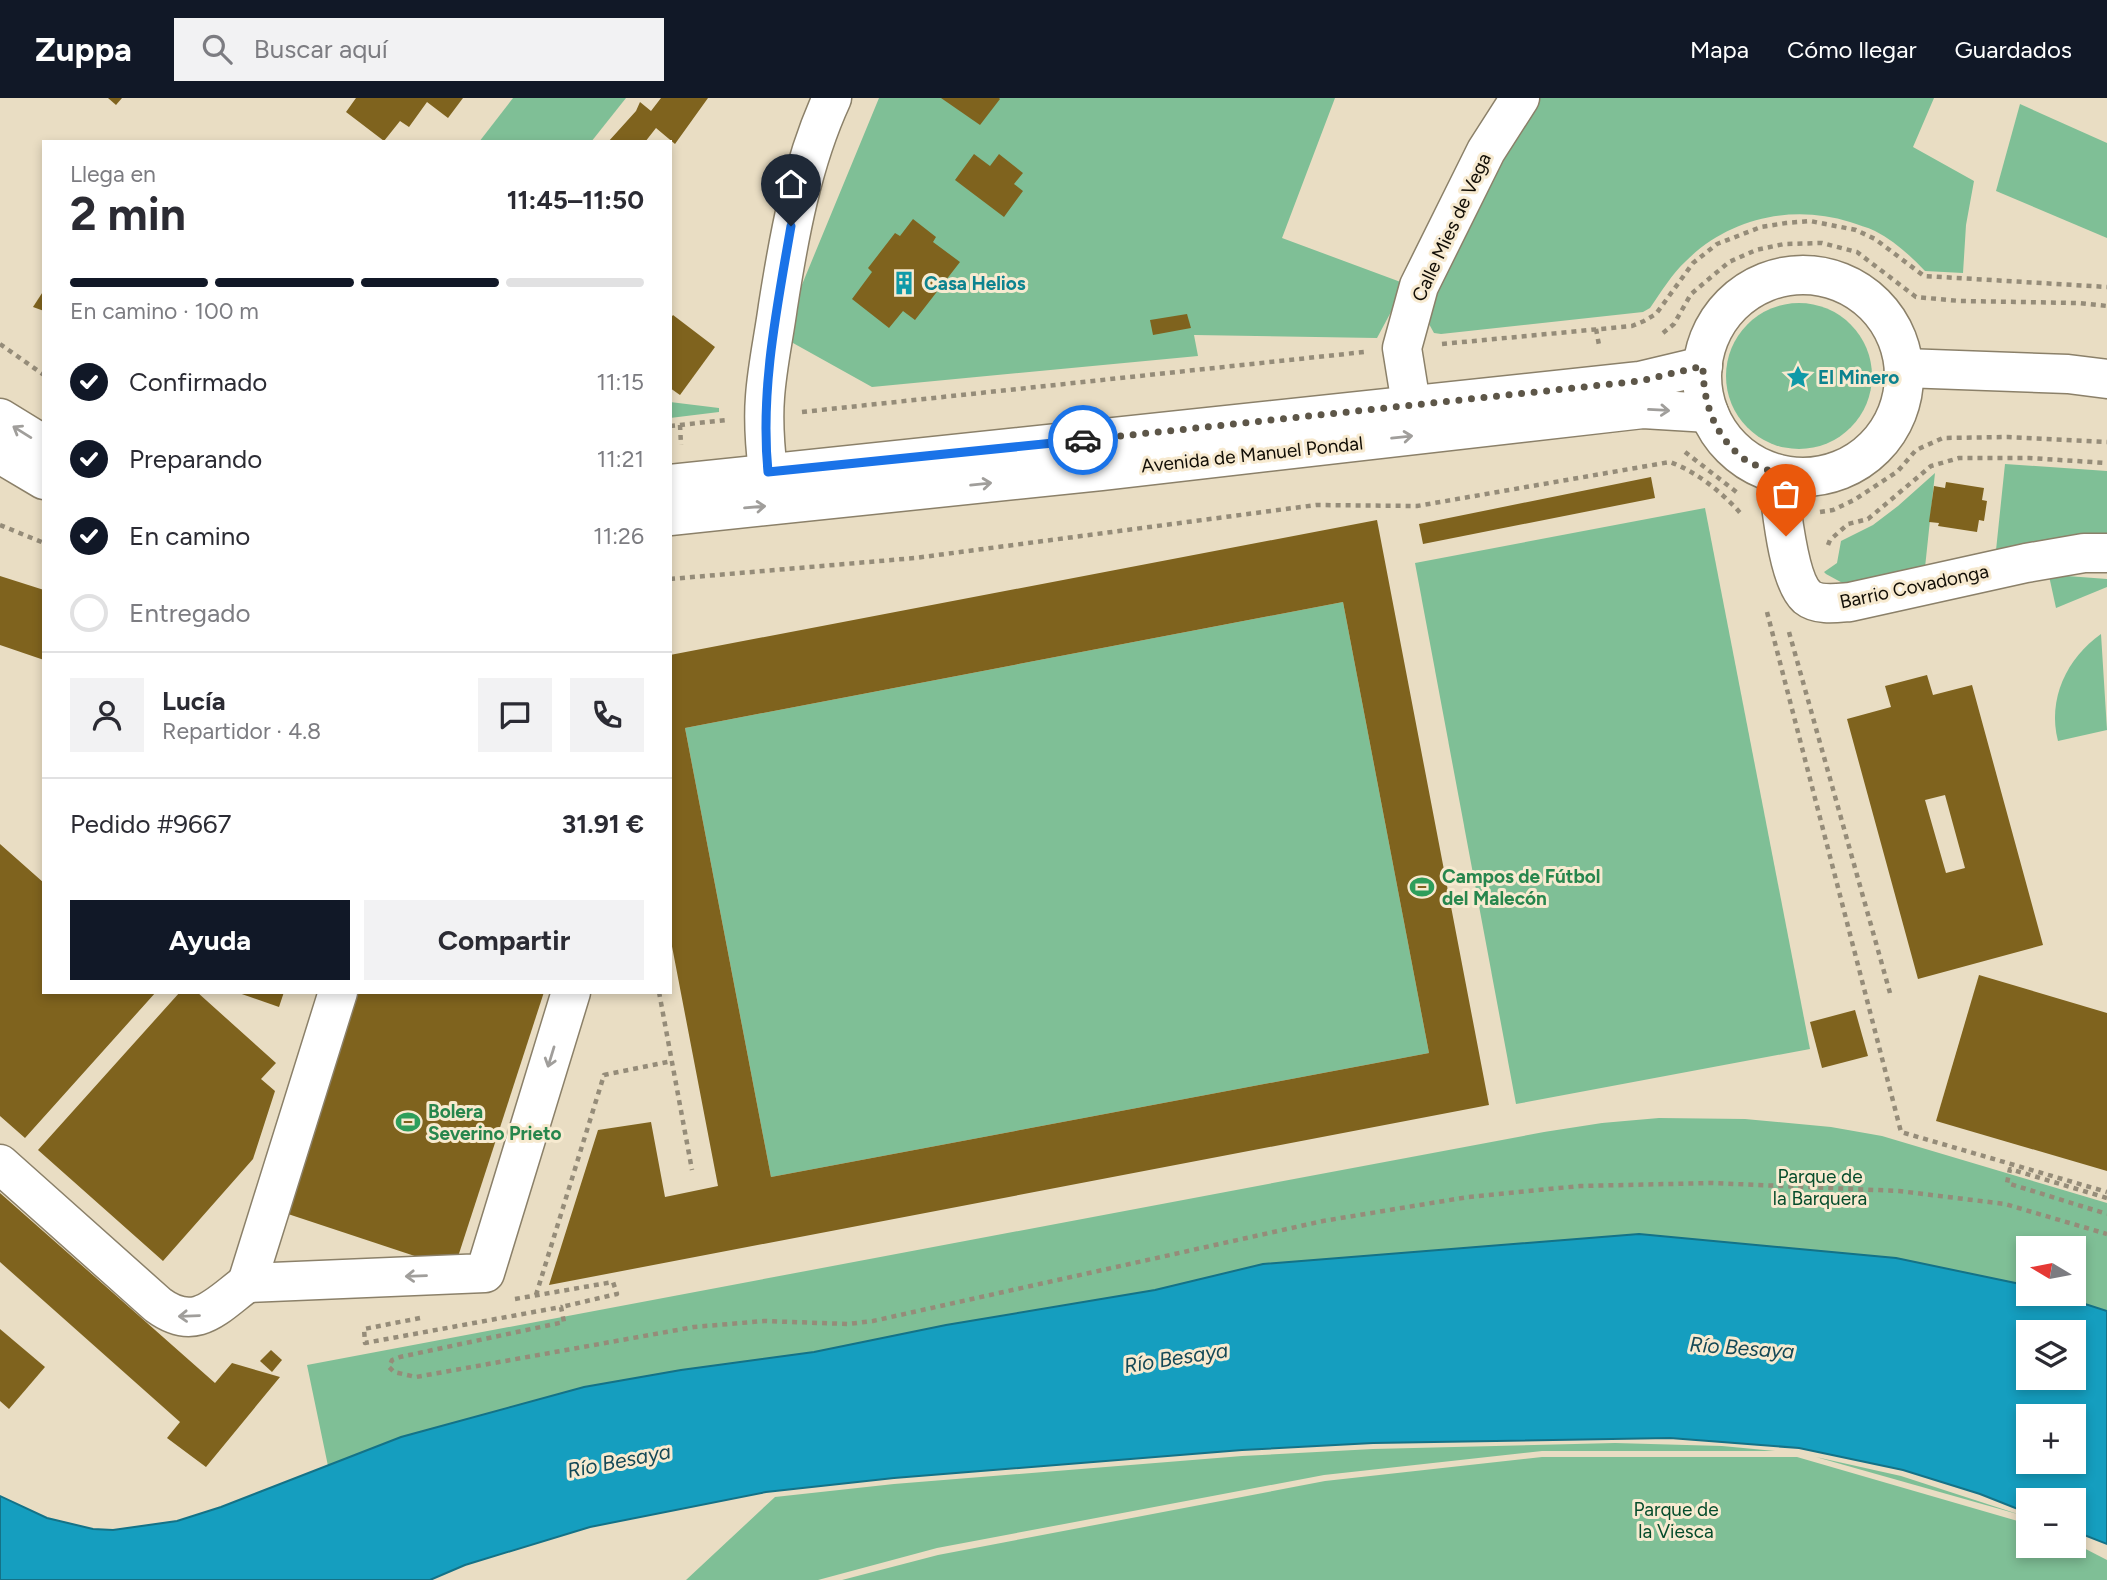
<!DOCTYPE html>
<html lang="es">
<meta charset="utf-8">
<style>
body{margin:0;font-family:Figtree,sans-serif;background:#f2f2f3;color:#2b2b33;height:100vh;display:flex;flex-direction:column;font-size:26px;white-space:nowrap}
*{box-sizing:border-box;margin:0}
p{font-size:23px;color:#7c7c81}
.icon{flex:none;width:38px;height:38px;fill:none;stroke:currentColor;stroke-width:2;stroke-linecap:round;stroke-linejoin:round}
.map{position:relative;flex:1;overflow:hidden}
.details{position:absolute;left:42px;top:42px;width:630px;height:854px;display:flex;flex-direction:column;background:#fff;border-radius:0px;box-shadow:0 4px 10px #0003}
.details>*{flex:none}
.needle{width:46px;rotate:280deg}
.tools{position:absolute;left:2016px;top:1138px;display:grid;gap:14px}
.tools a{display:grid;place-items:center;width:70px;height:70px;border-radius:0px;background:#fff;box-shadow:0 4px 10px #0003;font-size:35px}
.pin{position:absolute;display:grid;place-items:center;width:60px;height:60px;color:#fff;margin:-72px -30px;border-radius:50% 50% 50% 0;rotate:-45deg;box-shadow:0 0 7px #0007}
.pin .icon{rotate:45deg}
.courier{position:absolute;display:grid;place-items:center;width:70px;height:70px;margin:-35px;border:5px solid #1a73e8;border-radius:50%;background:#fff;color:#222;box-shadow:0 2px 9px #0007}
.headline em{font-style:normal;font-weight:700}
.headline div{display:flex;flex-direction:column-reverse}
.headline{display:flex;align-items:center;justify-content:space-between;height:119px;padding:0 28px}
h1{font-size:46px;font-weight:700;line-height:52px}
.bar{display:grid;grid-template-columns:repeat(4,1fr);gap:10px 7px;align-content:center;height:84px;padding:0 28px}
.bar i{height:9px;border-radius:5px;background:#e1e1e2}
.bar .active{background:#111827}
.bar p{grid-column:span 4}
.line{display:flex;align-items:center;gap:18px;padding:0 28px;border-top:2px solid #e1e1e2}
.line div{flex:1}
.round{display:grid;place-items:center;flex:none;width:74px;height:74px;border-radius:0px;background:#f2f2f3}
ol{padding:0 28px;list-style:none}
li{display:flex;align-items:center;gap:21px;height:77px}
li p{margin-inline-start:auto}
li .icon{padding:7px;border-radius:50%;background:#111827;color:#fff;stroke-width:4}
li:last-child{color:#7c7c81}
li i{width:38px;height:38px;border:4px solid #e1e1e2;border-radius:50%}
.primary-button{display:flex;gap:14px;margin-top:auto;padding:14px 28px}
.primary-button a{flex:1;height:80px;border-radius:0px;background:#111827;color:#fff;font-size:28px;font-weight:700;line-height:80px;text-align:center}
.primary-button a+a{background:#f2f2f3;color:#2b2b33}
header{display:flex;align-items:center;gap:42px;box-sizing:border-box;height:98px;padding:0 35px;background:#111827;color:#fff}
header strong{font-size:33px}
nav{display:flex;gap:38px;margin-inline-start:auto;font-size:24px}
.search{width:490px;height:63px;background:#f2f2f3;display:flex;align-items:center;gap:18px;box-sizing:border-box;padding:0 24px;border-radius:0px;color:#7c7c81;font-size:26px}
.map>svg:first-child{display:block}
</style>
<header>
<strong>Zuppa</strong>
<div class="search"><svg class="icon" aria-label="search" viewBox="0 0 24 24"><circle cx="10" cy="10" r="6"/><path d="M15 15l6 6"/></svg>Buscar aquí</div>
<nav><a>Mapa</a><a>Cómo llegar</a><a>Guardados</a></nav>
</header>
<div class="map">
<svg width="2107" height="1482" viewBox="0 0 2107 1482">
<rect width="100%" height="100%" fill="#e9ddc3"/>
<!-- green -->
<g fill="#7fbf96">
<path d="M513,0H626L591,44H479Z"/>
<path d="M879,0H1335L1282,140L1406,186L1377,240L1194,237L1198,258L872,289L793,245L794,206Z"/>
<path d="M1531,0H1934L1913,49L1974,83L1966,127L1963,175L1925,173C1910,157 1894,143 1875,133C1867,129 1858,127 1850,124C1792,106 1729,120 1686,163C1672,176 1661,194 1650,210L1643,214L1441,236L1434,235L1429,226H1419Z"/>
<path d="M2020,6L2107,45V140L1996,93Z"/>
<circle cx="1799" cy="278" r="73"/>
<path d="M670,304L719,310V314L670,320Z"/>
<path d="M2005,366L2107,373V438L2053,440L1995,462Z"/>
<path d="M1935,375L1924,479L1848,488L1826,476L1824,474L1837,465L1841,443L1873,427L1898,408Z"/>
<path d="M1705,410L1810,951L1516,1006L1415,465Z"/>
<path d="M2054,477L2107,481V489L2056,510L2049,478Z"/>
<path d="M1343,504L1429,955L771,1079L685,630Z"/>
<path d="M2101,536L2107,632L2058,643C2047,601 2067,560 2101,536Z"/>
<path d="M1659,1020L1745,1021L1831,1029L1882,1038L2107,1105V1213L2051,1195H2074V1150H2028V1188L1896,1160L1639,1136L1263,1166L1155,1192L946,1227L814,1254L681,1272L584,1289L402,1339L328,1368L307,1267L1544,1034L1602,1025Z"/>
<path d="M1615,1345L1722,1348L1775,1353H1542L1324,1377L937,1450L818,1482H686L775,1399L894,1386L1242,1358L1373,1351Z"/>
<path d="M1542,1359H1797L2028,1426V1447H2074V1445L2107,1462V1482H842L938,1457L1325,1383Z"/>
<path d="M1816,1359L1901,1378L2021,1417Z"/>
</g>
<!-- water -->
<path fill="#159ebf" stroke="#147287" stroke-width="2" fill-rule="evenodd" d="M1639,1136L1896,1160L2025,1187L2028,1188V1195H2051L2107,1213V1446L2074,1433V1402H2028V1415L1980,1396L1903,1372L1799,1350L1670,1340L1373,1345L1242,1352L894,1380L766,1394L590,1429L465,1467L430,1482H0V1398L47,1420L93,1431L113,1432L177,1423L221,1409L401,1339L584,1289L681,1272L814,1254L946,1227L1155,1192L1263,1166ZM2028,1234H2074V1279H2028ZM2028,1318H2074V1363H2028Z"/>
<!-- building -->
<g fill="#7f631e" fill-rule="evenodd">
<path d="M108,0H122L116,7Z"/>
<path d="M356,0H463L448,20L427,4L409,29L400,23L384,43L346,14Z"/>
<path d="M661,0H708L675,46L656,30L645,44H608L636,13L640,4L651,13Z"/>
<path d="M941,0H999L1000,1L980,27Z"/>
<path d="M974,56L990,68L999,56L1023,75L1014,86L1023,93L1004,119L955,82Z"/>
<path d="M913,121L936,139L933,144L960,164L915,222L903,213L889,230L852,201L872,174L868,170L895,135L900,138Z"/>
<path d="M44,192V213L33,209Z"/>
<path d="M1187,216L1191,230L1153,237L1150,222Z"/>
<path d="M673,217L715,249L680,297L670,290V221Z"/>
<path d="M1651,379L1655,400L1423,446L1419,426Z"/>
<path d="M1946,384L1984,390L1982,402L1987,403L1984,423L1979,422L1977,434L1938,428L1939,425L1929,424L1934,388L1945,390Z"/>
<path d="M1377,422L1489,1007L549,1187L598,1032L651,1024L665,1099L718,1088L670,838V557ZM1343,504L1429,955L771,1079L685,630Z"/>
<path d="M0,478L44,492V562L0,547Z"/>
<path d="M1927,577L1933,597L1972,587L2043,847L1918,881L1847,621L1891,609L1885,588ZM1945,697L1965,770L1946,775L1925,702Z"/>
<path d="M0,746L44,785V894H156L25,1040L0,1018Z"/>
<path d="M1979,877L2107,915V1073L1936,1023Z"/>
<path d="M180,894H197L276,965L261,981L275,993L253,1061L163,1163L38,1052Z"/>
<path d="M236,894H284L279,909Z"/>
<path d="M357,894H544L454,1171L285,1115Z"/>
<path d="M1855,912L1868,958L1822,970L1810,924Z"/>
<path d="M0,1095L215,1285L232,1265L280,1279L206,1369L167,1340L180,1324L0,1164Z"/>
<path d="M0,1231L45,1269L9,1311L0,1303Z"/>
<path d="M271,1252L282,1262L272,1274L260,1263Z"/>
</g>
<g fill="none" stroke-linecap="round" stroke-linejoin="round">
<!-- minor casing -->
<g stroke="#8b8069" stroke-width="41">
<g id="minor">
<path d="M1411,306L1402,250L1419,188L1486,53L1520,0"/>
<path d="M768,374C765,349 763,324 765,299C767,269 774,238 778,208C789,138 802,65 832,0"/>
<path d="M1777,376C1781,404 1787,481 1807,499C1818,508 1837,505 1850,504L2026,465L2084,455H2107"/>
<path d="M0,1066L158,1207C196,1235 216,1208 247,1185"/>
<path d="M247,1185L485,1175L571,894"/>
<path d="M247,1185L338,894"/>
</g>
</g>
<!-- major casing -->
<g stroke="#8b8069" stroke-width="41">
<g id="major">
<circle cx="1803" cy="278" r="101"/>
<path d="M1904,270L2068,276L2107,281"/>
<path d="M0,320L44,347"/>
<path d="M0,356L44,382"/>
<path d="M670,386L1640,283L1703,268"/>
<path d="M670,418L1101,373L1643,311L1709,315"/>
</g>
</g>
<!-- path -->
<g stroke="#958c79" stroke-width="4.5" stroke-dasharray="5 5" stroke-linecap="butt">
<path d="M1596,231L1599,247"/>
<path d="M1663,235L1674,226L1691,196L1729,164L1756,152L1784,146L1822,145L1857,154L1916,199L1960,203L2078,205L2107,208"/>
<path d="M0,246L44,277"/>
<path d="M1442,246L1632,228L1644,223L1656,216L1693,165L1717,146L1761,129L1786,125L1810,123L1856,132L1875,141L1924,178L2107,189"/>
<path d="M802,314L1364,254"/>
<path d="M680,327L681,347"/>
<path d="M670,328L727,322"/>
<path d="M1685,354L1739,396"/>
<path d="M1820,414L1833,412L1854,402L1898,373L1916,352L1943,340L2008,339L2107,344"/>
<path d="M0,427L44,445"/>
<path d="M1828,447L1830,442L1848,426L1868,421L1931,368L1959,360H2029L2107,365"/>
<path d="M670,481L915,460L1316,407L1417,408L1670,364C1697,374 1723,395 1742,417"/>
<path d="M1767,514L1901,1034L2107,1094"/>
<path d="M1789,534L1890,895"/>
<path d="M659,894L692,1072"/>
<path d="M2107,1100L2010,1071L2007,1085L2107,1116"/>
<path d="M536,1197L604,977L672,963"/>
<path d="M515,1201L613,1184L617,1196L561,1209"/>
<path d="M420,1220L364,1231L365,1245L561,1209L564,1224L400,1259L392,1262L389,1269L394,1274L416,1279L694,1229L764,1223L848,1226L873,1223L1323,1123L1468,1099L1580,1088L1712,1085L1899,1093L2005,1106L2107,1136"/>
</g>
<!-- minor -->
<use href="#minor" stroke="#fff" stroke-width="38"/>
<!-- major -->
<use href="#major" stroke="#fff" stroke-width="38"/>
</g>
<!-- one-way arrows -->
<defs><path id="oneway-shaft" d="M-6 0H5M1.5-3L5.5 0L1.5 3" fill="none" stroke-width="1.6" stroke-linecap="round" stroke-linejoin="round" transform="scale(1.75)"/></defs>
<g stroke="#a09e9b">
<use href="#oneway-shaft" transform="translate(1659 312) rotate(3)"/>
<use href="#oneway-shaft" transform="translate(22 334) rotate(-148)"/>
<use href="#oneway-shaft" transform="translate(1402 339) rotate(-6)"/>
<use href="#oneway-shaft" transform="translate(981 386) rotate(-6)"/>
<use href="#oneway-shaft" transform="translate(755 409) rotate(-5)"/>
<use href="#oneway-shaft" transform="translate(551 959) rotate(107)"/>
<use href="#oneway-shaft" transform="translate(416 1178) rotate(178)"/>
<use href="#oneway-shaft" transform="translate(189 1218) rotate(178)"/>
</g>
<g fill="none" stroke-linecap="round" stroke-linejoin="round">
<!-- done -->
<path stroke="#5d5648" stroke-width="7" stroke-dasharray="0 12.6" d="M1083,342L1640,283L1703,268C1703,306 1715,340 1747,363C1756,368 1768,372 1777,376L1786,438"/>
<!-- route -->
<path stroke="#1a73e8" stroke-width="9" d="M791,128C777,209 760,292 768,374L1083,342"/>
</g>
<!-- icons -->
<defs>
<g id="building-bare" transform="scale(1.89)"><path d="M-4-6H4V6H1V3H-1V6H-4ZM-2.5-4.3h1.7v1.8h-1.7ZM.8-4.3h1.7v1.8H.8ZM-2.5-1h1.7V.8h-1.7ZM.8-1h1.7V.8H.8Z" fill="#0f9aa8" stroke="#f7ead0" stroke-width="2.5" paint-order="stroke"/></g>
<g id="sight-bare" transform="scale(1.89)"><path d="M0-6L1.8-2.2L6-1.7L2.9 1.2L3.7 5.4L0 3.3L-3.7 5.4L-2.9 1.2L-6-1.7L-1.8-2.2Z" fill="#0f9aa8" stroke="#f7ead0" stroke-width="2.5" paint-order="stroke"/></g>
<g id="stadium-bare" transform="scale(1.89)"><path d="M0-5a6.5 5 0 1 0 0 10a6.5 5 0 1 0 0-10ZM-3.5-1.8h7v3.6h-7Z" fill="#2e9e5b" stroke="#f7ead0" stroke-width="2.5" paint-order="stroke"/></g>
</defs>
<g fill-rule="evenodd">
<use href="#building-bare" x="904" y="185"/>
<use href="#sight-bare" x="1798" y="279"/>
<use href="#stadium-bare" x="1422" y="789"/>
<use href="#stadium-bare" x="408" y="1024"/>
</g>
<g text-anchor="middle" stroke-width="6" stroke-linejoin="round" paint-order="stroke">
<!-- street labels -->
<g font-size="19" fill="#110d05" stroke="#f7ead0">
<text transform="translate(1451 129) rotate(-65)" y="7">Calle Mies de Vega</text>
<text transform="translate(1252 356) rotate(-6)" y="7">Avenida de Manuel Pondal</text>
<text transform="translate(1914 488) rotate(-12)" y="7">Barrio Covadonga</text>
</g>
<!-- culture labels -->
<g font-size="19" font-weight="bold" fill="#0d838f" stroke="#f7ead0" text-anchor="start">
<text x="924" y="192">Casa Helios</text>
<text x="1818" y="286">El Minero</text>
</g>
<!-- leisure labels -->
<g font-size="19" font-weight="bold" fill="#27864d" stroke="#f7ead0" text-anchor="start">
<text x="1442" y="785">Campos de Fútbol<tspan x="1442" dy="22">del Malecón</tspan></text>
<text x="428" y="1020">Bolera<tspan x="428" dy="22">Severino Prieto</tspan></text>
</g>
<!-- park labels -->
<g font-size="19" fill="#054c2b" stroke="#f7ead0">
<text x="1820" y="1085">Parque de<tspan x="1820" dy="22">la Barquera</tspan></text>
<text x="1676" y="1418">Parque de<tspan x="1676" dy="22">la Viesca</tspan></text>
</g>
<!-- water labels -->
<g font-size="21" font-style="italic" fill="#144856" stroke="#f7ead0">
<text transform="translate(1742 1250) rotate(4)" y="7">Río Besaya</text>
<text transform="translate(1176 1260) rotate(-9)" y="7">Río Besaya</text>
<text transform="translate(619 1363) rotate(-11)" y="7">Río Besaya</text>
</g>
</g>
</svg>
<div class="tools">
<a><svg class="needle" viewBox="-14 -14 28 28"><path d="M0-13l5 13h-10z" fill="#e53935"/><path d="M0 13l5-13h-10z" fill="#7c7c81"/></svg></a>
<a><svg class="icon" aria-label="layers" viewBox="0 0 24 24"><path d="M12 4l9 5-9 5-9-5zM3 14l9 5 9-5"/></svg></a>
<a>+</a>
<a>−</a>
</div>
<div class="pin" style="left:1786px;top:438px;background:#ea580c"><svg class="icon" aria-label="bag" viewBox="0 0 24 24"><path d="M5 8h14l-1 12H6zM9 8a3 3 0 0 1 6 0"/></svg></div>
<div class="pin" style="left:791px;top:128px;background:#1f2937"><svg class="icon" aria-label="home" viewBox="0 0 24 24"><path d="M3 11l9-7 9 7M6 9v11h12V9"/></svg></div>
<div class="courier" style="left:1083px;top:342px"><svg class="icon" aria-label="car" viewBox="0 0 24 24"><path d="M5 17H2v-5l4-1 3-4h7l3 4 3 1v5h-3M9 17h6M6 11h13"/><circle cx="7" cy="17" r="2"/><circle cx="17" cy="17" r="2"/></svg></div>
<section class="details">
<div class="headline"><div><h1>2 min</h1><p>Llega en</p></div><em>11:45–11:50</em></div>
<div class="bar"><i class="active"></i><i class="active"></i><i class="active"></i><i></i><p>En camino · 100 m</p></div>
<ol>
<li><svg class="icon" aria-label="check" viewBox="0 0 24 24"><path d="M5 12l5 5 9-10"/></svg>Confirmado<p>11:15</p></li>
<li><svg class="icon" aria-label="check" viewBox="0 0 24 24"><path d="M5 12l5 5 9-10"/></svg>Preparando<p>11:21</p></li>
<li><svg class="icon" aria-label="check" viewBox="0 0 24 24"><path d="M5 12l5 5 9-10"/></svg>En camino<p>11:26</p></li>
<li><i></i>Entregado</li>
</ol>
<div class="line" style="height:126px"><a class="round"><svg class="icon" aria-label="person" viewBox="0 0 24 24"><circle cx="12" cy="8" r="4"/><path d="M4 21q1-7 8-7t8 7"/></svg></a><div><b>Lucía</b><p>Repartidor · 4.8</p></div><a class="round"><svg class="icon" aria-label="chat" viewBox="0 0 24 24"><path d="M4 5h16v11H9l-5 4z"/></svg></a><a class="round"><svg class="icon" aria-label="phone" viewBox="0 0 24 24"><path d="M5 4h4l2 5-3 2q2 4 5 5l2-3 5 2v4C11 20 4 13 5 4z"/></svg></a></div>
<div class="line" style="height:91px"><div>Pedido #9667</div><b>31.91 €</b></div>
<div class="primary-button"><a>Ayuda</a><a>Compartir</a></div>
</section>
</div>
